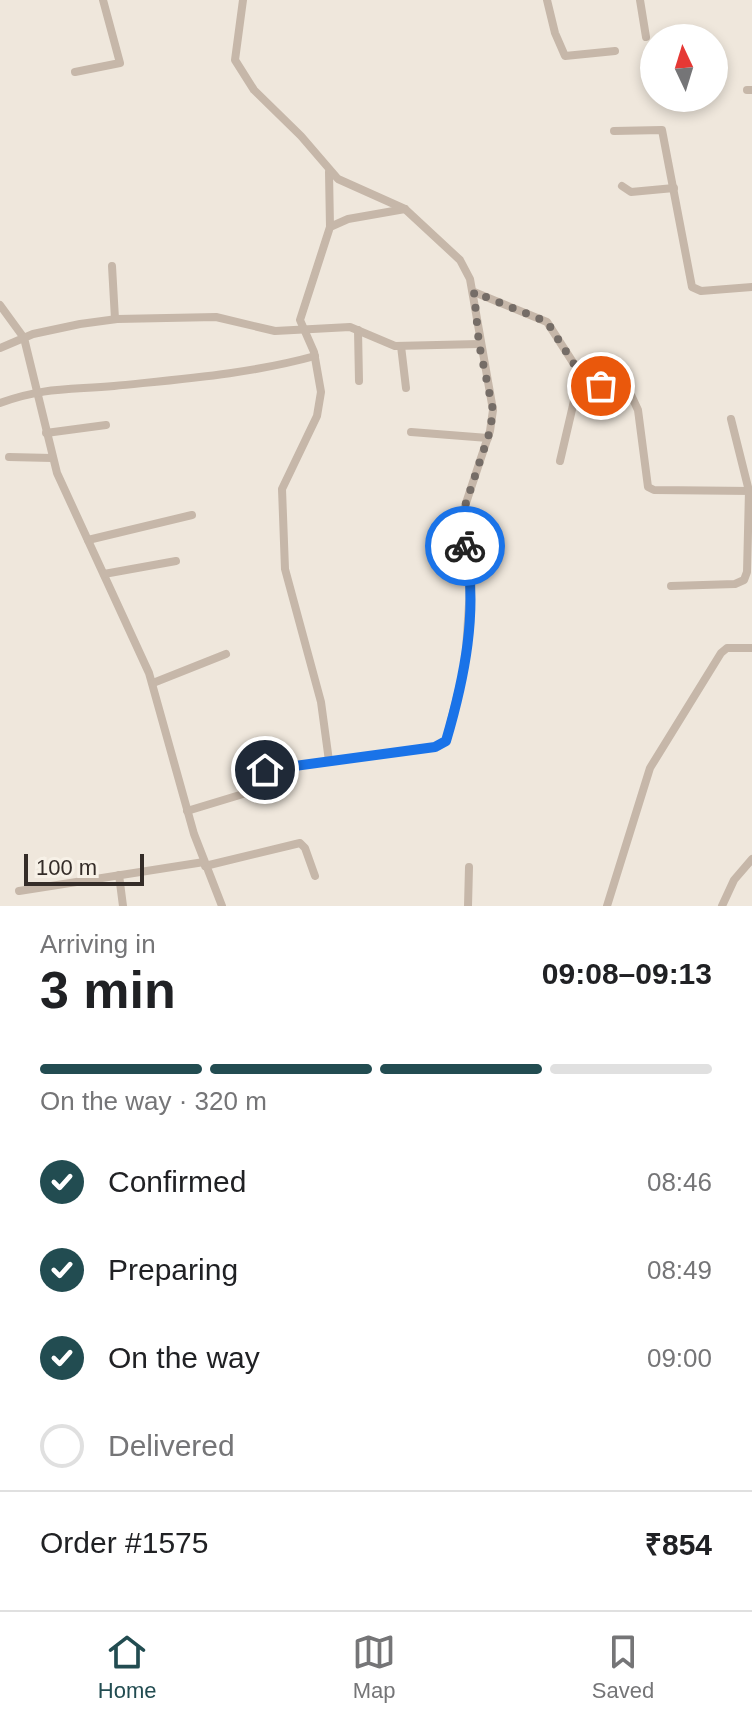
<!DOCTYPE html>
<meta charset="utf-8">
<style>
body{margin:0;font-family:Arial,sans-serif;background:#f6f6f6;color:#202124;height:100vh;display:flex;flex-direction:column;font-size:30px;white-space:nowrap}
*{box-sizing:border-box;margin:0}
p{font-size:26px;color:#757577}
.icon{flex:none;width:44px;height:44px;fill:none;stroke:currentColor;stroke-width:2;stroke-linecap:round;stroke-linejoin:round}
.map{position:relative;height:906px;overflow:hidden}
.sheet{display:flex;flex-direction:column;background:#fff;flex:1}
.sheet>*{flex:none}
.needle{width:52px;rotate:356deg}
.controls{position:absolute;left:640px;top:24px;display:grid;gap:16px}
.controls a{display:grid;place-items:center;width:88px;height:88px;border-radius:50%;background:#fff;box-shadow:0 4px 12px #0003;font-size:40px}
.scale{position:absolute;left:24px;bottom:20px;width:120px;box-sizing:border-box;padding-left:8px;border:4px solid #342c28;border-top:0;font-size:22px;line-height:28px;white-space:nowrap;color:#342c28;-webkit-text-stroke:6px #f7f1e7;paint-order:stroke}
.pin{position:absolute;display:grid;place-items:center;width:68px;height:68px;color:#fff;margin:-34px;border:4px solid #fff;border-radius:50%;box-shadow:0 2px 8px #0007}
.courier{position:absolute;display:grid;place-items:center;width:80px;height:80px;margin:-40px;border:6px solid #1a73e8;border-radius:50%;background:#fff;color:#222;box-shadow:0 2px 10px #0007}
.summary em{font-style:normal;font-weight:700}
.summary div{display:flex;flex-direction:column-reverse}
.summary{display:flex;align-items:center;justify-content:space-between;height:136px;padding:0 40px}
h1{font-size:52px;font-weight:700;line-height:60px}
.bar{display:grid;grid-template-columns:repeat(4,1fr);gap:12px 8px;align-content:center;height:96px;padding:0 40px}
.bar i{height:10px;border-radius:6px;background:#e0e0e0}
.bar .on{background:#224c51}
.bar p{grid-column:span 4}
.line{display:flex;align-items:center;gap:20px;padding:0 40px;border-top:2px solid #e0e0e0}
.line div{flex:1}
ol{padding:0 40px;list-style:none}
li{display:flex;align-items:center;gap:24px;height:88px}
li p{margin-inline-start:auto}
li .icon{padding:8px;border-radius:50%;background:#224c51;color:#fff;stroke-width:4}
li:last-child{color:#757577}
li i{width:44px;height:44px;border:4px solid #e0e0e0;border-radius:50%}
.tabs{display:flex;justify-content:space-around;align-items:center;height:112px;border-top:2px solid #e0e0e0;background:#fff;font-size:22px;color:#757577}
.tabs a{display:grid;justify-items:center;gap:4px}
.tabs .on{color:#224c51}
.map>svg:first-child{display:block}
</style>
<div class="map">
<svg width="752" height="906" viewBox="0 0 752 906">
<rect width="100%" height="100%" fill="#efe7dc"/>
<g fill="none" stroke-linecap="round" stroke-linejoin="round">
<!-- minor -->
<g stroke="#c6b7a9" stroke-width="8">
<path d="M547,0L555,33L565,56L615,51"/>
<path d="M640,0L646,37"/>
<path d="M75,72L120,63L103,0"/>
<path d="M747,90H752"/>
<path d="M614,131L662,130L692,287L701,291L752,287"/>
<path d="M329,172L330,227"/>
<path d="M622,186L631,192L674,188"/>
<path d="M112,266L115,319"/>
<path d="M474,292L547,322L574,364L590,378L631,395L638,410L648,487L654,490L752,491"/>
<path d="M0,305L24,338L57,473L149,673L194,834L222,906"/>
<path d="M358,330L359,381"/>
<path d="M401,346L406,388"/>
<path d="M0,348L33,334L80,324L117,319L216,317L275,331L350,327L395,346L479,344"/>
<path d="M0,403C44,387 69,390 114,386C181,379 250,374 315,356"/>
<path d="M411,432L488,438"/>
<path d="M46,433L106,425"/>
<path d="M9,457L52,458"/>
<path d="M560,461L581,371"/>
<path d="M88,540L192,515"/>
<path d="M104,574L176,561"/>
<path d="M671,586L735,584L744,580L747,572L749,491L731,419"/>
<path d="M153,683L226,654"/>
<path d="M329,761L321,702L285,569L282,489L317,416L321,392L314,352L300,320L330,227L348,219L405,209"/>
<path d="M187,811L253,791L265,770L435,747L446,741L465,665L470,589L462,515L490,431L493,410L470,279L460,260L405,209L338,179L301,136L254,90L235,60L243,0"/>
<path d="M205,866L300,843L305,848L315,876"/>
<path d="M119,875L123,906"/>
<path d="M19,891L204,862"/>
<path d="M468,906L469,867"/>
<path d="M607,906L650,768L721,653L727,648H752"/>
<path d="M722,906L734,880L752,859"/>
</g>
</g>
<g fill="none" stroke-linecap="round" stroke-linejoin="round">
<!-- done -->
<path stroke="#756d67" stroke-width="8" stroke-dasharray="0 14.4" d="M465,546L462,515L490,431L493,410L479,344L474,292L547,322L574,364L601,386"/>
<!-- route -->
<path stroke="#1a73e8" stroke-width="10" d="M265,770L435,747L446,741C464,680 479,609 465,546"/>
</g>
</svg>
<div class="controls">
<a><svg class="needle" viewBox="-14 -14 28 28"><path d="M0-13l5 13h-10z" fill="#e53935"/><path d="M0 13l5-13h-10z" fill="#757577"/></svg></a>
</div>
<div class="scale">100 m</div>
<div class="pin" style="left:601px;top:386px;background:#ea580c"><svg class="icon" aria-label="bag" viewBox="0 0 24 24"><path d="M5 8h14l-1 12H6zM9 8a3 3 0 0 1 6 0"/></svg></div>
<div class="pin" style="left:265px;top:770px;background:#1f2937"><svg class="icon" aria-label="home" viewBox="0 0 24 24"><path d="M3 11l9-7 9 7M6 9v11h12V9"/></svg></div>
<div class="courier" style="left:465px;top:546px"><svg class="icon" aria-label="bike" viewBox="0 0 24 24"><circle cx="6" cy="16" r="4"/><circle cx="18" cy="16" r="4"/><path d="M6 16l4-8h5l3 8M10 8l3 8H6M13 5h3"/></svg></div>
</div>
<section class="sheet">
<div class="summary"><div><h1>3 min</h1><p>Arriving in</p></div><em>09:08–09:13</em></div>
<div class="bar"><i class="on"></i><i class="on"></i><i class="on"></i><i></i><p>On the way · 320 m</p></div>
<ol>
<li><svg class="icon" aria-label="check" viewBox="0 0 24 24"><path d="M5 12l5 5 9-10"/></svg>Confirmed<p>08:46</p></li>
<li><svg class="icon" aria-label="check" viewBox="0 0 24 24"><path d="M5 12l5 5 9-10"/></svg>Preparing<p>08:49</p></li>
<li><svg class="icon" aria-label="check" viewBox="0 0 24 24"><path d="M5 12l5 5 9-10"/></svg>On the way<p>09:00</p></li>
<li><i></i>Delivered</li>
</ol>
<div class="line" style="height:104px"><div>Order #1575</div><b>₹854</b></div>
</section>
<nav class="tabs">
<a class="on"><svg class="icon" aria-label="home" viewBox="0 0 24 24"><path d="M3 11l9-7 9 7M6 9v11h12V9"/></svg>Home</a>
<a><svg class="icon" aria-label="map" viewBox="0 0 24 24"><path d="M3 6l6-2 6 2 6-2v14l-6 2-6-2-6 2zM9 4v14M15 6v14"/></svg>Map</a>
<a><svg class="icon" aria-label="saved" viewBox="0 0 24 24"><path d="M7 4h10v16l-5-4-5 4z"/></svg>Saved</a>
</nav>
